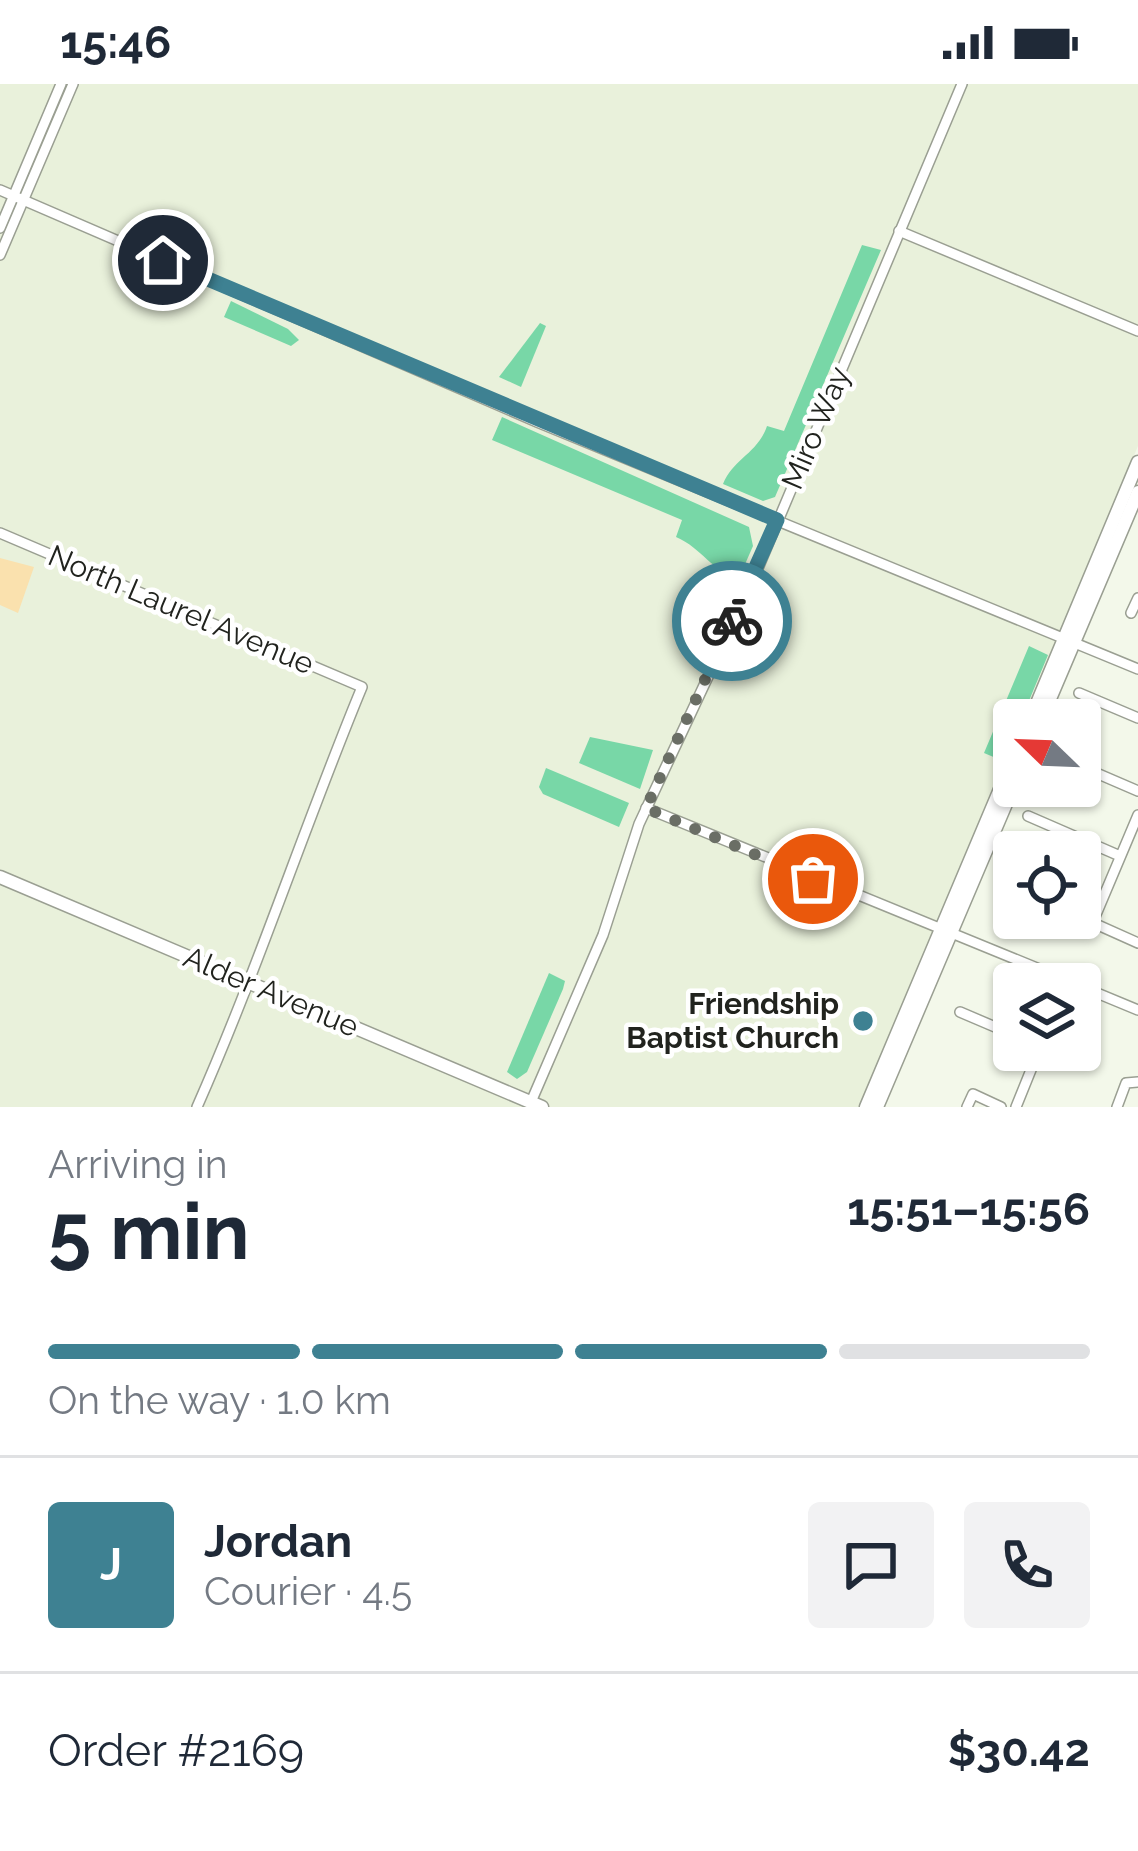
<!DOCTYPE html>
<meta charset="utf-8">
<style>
body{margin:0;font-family:Raleway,sans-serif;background:#f2f2f3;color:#1f2937;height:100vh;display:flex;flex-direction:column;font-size:45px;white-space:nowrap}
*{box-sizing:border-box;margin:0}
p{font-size:39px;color:#747a83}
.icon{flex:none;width:66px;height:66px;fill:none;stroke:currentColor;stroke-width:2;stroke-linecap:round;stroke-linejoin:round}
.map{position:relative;height:1023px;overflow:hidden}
.panel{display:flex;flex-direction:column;background:#fff;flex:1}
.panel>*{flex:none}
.needle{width:78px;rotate:293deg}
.controls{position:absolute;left:993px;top:615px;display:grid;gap:24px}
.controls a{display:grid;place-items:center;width:108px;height:108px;border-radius:12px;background:#fff;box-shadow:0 3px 9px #0004;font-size:60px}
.pin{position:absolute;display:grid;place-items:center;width:102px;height:102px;color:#fff;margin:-51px;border:6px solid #fff;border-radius:50%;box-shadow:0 3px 12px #0007}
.courier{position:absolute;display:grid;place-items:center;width:120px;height:120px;margin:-60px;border:9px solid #3e8192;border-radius:50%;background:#fff;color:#222;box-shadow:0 3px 15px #0007}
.overview em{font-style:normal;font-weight:700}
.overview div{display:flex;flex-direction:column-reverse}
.overview{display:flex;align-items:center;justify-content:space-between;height:204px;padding:0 48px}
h1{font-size:78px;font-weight:700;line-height:90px}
.bar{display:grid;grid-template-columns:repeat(4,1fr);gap:18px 12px;align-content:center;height:144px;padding:0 48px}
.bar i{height:15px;border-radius:9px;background:#e0e1e3}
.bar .active{background:#3e8192}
.bar p{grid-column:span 4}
.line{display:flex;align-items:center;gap:30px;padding:0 48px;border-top:3px solid #e0e1e3}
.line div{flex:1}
.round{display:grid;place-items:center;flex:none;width:126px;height:126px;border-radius:12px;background:#f2f2f3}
.status{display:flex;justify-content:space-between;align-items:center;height:84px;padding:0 60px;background:#fff;direction:ltr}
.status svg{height:33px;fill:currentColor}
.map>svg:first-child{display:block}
</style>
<div class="status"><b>15:46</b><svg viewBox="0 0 49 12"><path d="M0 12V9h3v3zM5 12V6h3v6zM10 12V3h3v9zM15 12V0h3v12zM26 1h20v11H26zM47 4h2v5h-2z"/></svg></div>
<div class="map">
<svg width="1138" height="1023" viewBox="0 0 1138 1023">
<rect width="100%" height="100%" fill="#f3f8ea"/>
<!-- built -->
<path fill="#e9f1db" d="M0,0H1138V362L1023,636H1014V658L861,1023H0Z"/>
<!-- green -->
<path fill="#fae1ae" d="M0,474L34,483L18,529L0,521Z"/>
<!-- water -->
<g fill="#78d7a7">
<path d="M862,161L881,166L775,413L763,417L723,400C733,375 758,369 767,342L784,347Z"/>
<path d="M231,217L288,245L299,256L291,262L224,233Z"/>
<path d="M540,239L546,242L521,303L499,293Z"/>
<path d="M502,333L749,443L753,462L739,494C712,488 702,464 676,453L682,436L492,356Z"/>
<path d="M1029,562L1048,571L1021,636H1014L1003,677L984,669Z"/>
<path d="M590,653L653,666L640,705L579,679Z"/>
<path d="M546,684L629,719L619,743L543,710L539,703Z"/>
<path d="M549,889L565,897L563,905L527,988L517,995L507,988Z"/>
</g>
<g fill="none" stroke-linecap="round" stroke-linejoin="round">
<!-- minor casing -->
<g stroke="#9a9f92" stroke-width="12">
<g id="minor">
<path d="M0,106L537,338L1138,585"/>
<path d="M0,144L61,0"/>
<path d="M899,147L1138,247"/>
<path d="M0,171L73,0"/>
<path d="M0,449L362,603C304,743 258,885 197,1023"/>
<path d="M1131,529L1138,514"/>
<path d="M1079,609L1138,634"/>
<path d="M1080,682L1138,707"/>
<path d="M646,724L1076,900"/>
<path d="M1028,732L1120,772"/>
<path d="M1001,794L1014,800"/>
<path d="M1080,833L1138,859"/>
<path d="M1092,840L1138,731"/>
<path d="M1080,902L1138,926"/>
<path d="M960,928L1014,951"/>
<path d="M531,1018L603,851L639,740L751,501L962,0"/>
<path d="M967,1023L973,1010L1001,1023"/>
<path d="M1016,1023L1039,966"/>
<path d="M1117,1023L1126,999L1138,998"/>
</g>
</g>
<!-- major casing -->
<g stroke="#9a9f92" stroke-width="15">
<g id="major">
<path d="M1030,636L1138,378"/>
<path d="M1041,636L1138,408"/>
<path d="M0,793L542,1023"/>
<path d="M866,1023L1014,672"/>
<path d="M877,1023L1014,701"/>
</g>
</g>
<!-- minor -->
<use href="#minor" stroke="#fff" stroke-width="9"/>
<!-- major -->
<use href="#major" stroke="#fff" stroke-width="12"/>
</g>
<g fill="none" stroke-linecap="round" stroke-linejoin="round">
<!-- done -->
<path stroke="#6a6e65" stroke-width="12" stroke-dasharray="0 21.6" d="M732,537L646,724L813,795"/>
<!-- route -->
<path stroke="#3e8192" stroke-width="15" d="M163,176L777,436L732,537"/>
</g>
<!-- markers -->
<circle fill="#3e8192" stroke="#fff" stroke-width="4.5" cx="863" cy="937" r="12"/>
<g text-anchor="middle" stroke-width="9" stroke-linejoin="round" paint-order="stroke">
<!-- street labels -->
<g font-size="30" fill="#21231e" stroke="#fff">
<text transform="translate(816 344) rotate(-67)" y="10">Miro Way</text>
<text transform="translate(181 526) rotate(23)" y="10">North Laurel Avenue</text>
<text transform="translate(271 908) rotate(23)" y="10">Alder Avenue</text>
</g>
<!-- poi labels -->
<g font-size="30" font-weight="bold" fill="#21231e" stroke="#fff" text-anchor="end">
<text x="839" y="930">Friendship<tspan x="839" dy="34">Baptist Church</tspan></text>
</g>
</g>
</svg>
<div class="controls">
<a><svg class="needle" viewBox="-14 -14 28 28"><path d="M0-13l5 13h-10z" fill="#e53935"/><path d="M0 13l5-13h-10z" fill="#747a83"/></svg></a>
<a><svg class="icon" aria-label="locate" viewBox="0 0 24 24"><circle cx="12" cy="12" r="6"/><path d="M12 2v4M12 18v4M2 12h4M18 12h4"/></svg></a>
<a><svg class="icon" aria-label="layers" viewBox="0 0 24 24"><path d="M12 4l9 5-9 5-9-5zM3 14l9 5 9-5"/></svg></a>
</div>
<div class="pin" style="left:813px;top:795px;background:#ea580c"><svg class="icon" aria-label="bag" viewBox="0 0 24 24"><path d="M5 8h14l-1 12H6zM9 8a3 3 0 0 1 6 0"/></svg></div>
<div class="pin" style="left:163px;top:176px;background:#1f2937"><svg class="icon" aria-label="home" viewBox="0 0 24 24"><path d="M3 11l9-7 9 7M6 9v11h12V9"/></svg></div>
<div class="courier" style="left:732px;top:537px"><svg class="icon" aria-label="bike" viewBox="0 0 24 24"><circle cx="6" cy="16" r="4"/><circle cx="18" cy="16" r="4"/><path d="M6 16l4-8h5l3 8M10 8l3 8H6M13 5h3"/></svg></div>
</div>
<section class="panel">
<div class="overview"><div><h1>5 min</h1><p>Arriving in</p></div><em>15:51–15:56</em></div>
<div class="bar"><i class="active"></i><i class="active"></i><i class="active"></i><i></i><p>On the way · 1.0 km</p></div>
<div class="line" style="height:216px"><b class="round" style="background:#3e8192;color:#fff">J</b><div><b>Jordan</b><p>Courier · 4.5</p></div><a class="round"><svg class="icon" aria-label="chat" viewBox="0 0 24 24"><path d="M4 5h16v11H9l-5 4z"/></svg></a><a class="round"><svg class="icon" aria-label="phone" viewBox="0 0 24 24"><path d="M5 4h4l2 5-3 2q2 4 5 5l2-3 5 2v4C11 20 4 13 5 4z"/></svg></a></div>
<div class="line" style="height:156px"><div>Order #2169</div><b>$30.42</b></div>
</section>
